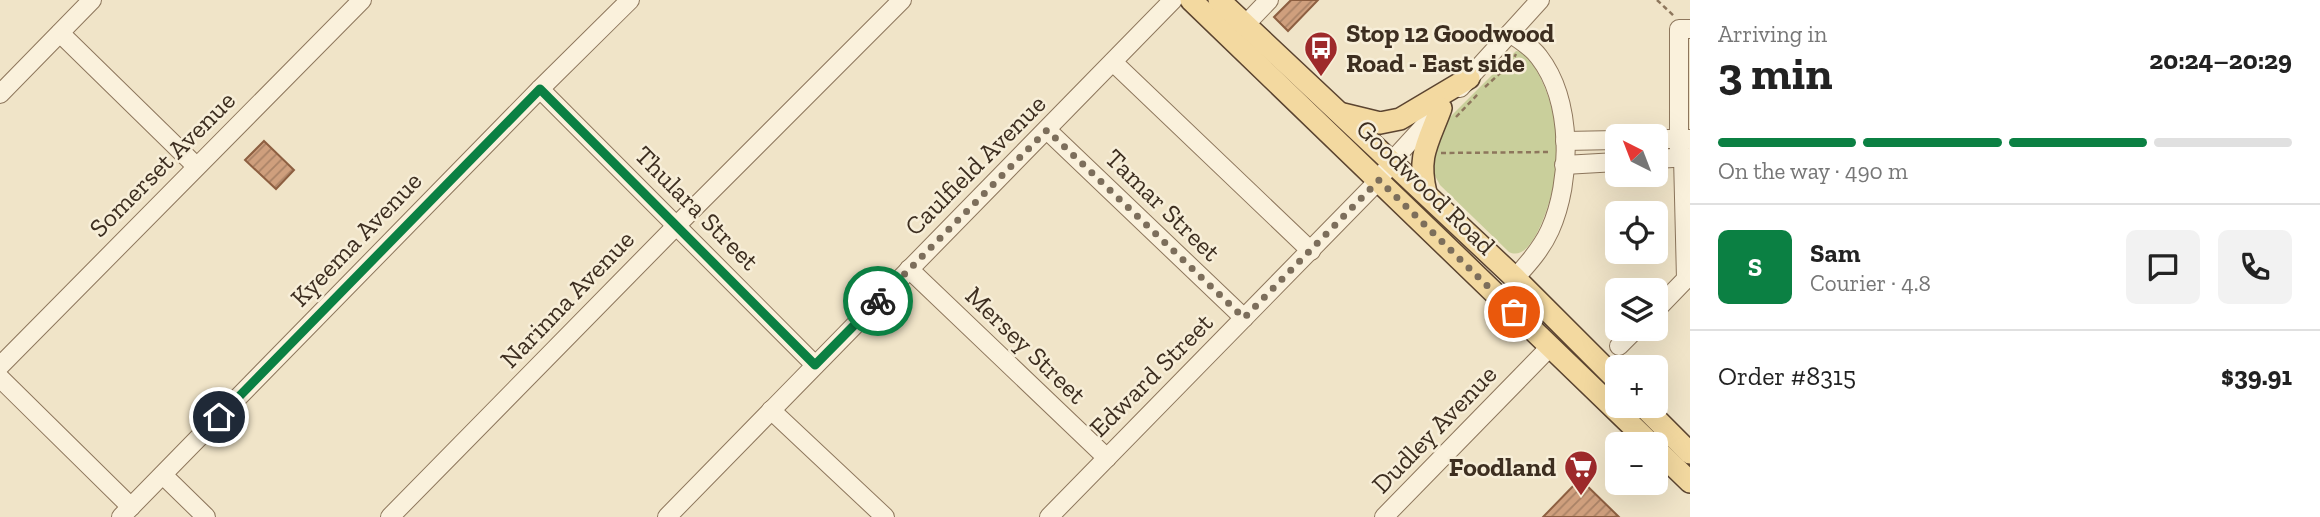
<!DOCTYPE html>
<meta charset="utf-8">
<style>
body{margin:0;font-family:"Zilla Slab",serif;background:#f2f2f2;color:#222;height:100vh;display:flex;flex-direction:column;font-size:26px;white-space:nowrap}
*{box-sizing:border-box;margin:0}
p{font-size:23px;color:#767676}
.icon{flex:none;width:38px;height:38px;fill:none;stroke:currentColor;stroke-width:2;stroke-linecap:round;stroke-linejoin:round}
.map{position:relative;flex:1;overflow:hidden}
.side{display:flex;flex-direction:column;background:#fff;width:630px}
.side>*{flex:none}
.needle{width:46px;rotate:318deg}
.tools{position:absolute;left:1605px;top:124px;display:grid;gap:14px}
.tools a{display:grid;place-items:center;width:63px;height:63px;border-radius:10px;background:#fff;box-shadow:0 7px 28px #0002;font-size:35px}
.pin{position:absolute;display:grid;place-items:center;width:60px;height:60px;color:#fff;margin:-30px;border:4px solid #fff;border-radius:50%;box-shadow:0 2px 7px #0007}
.courier{position:absolute;display:grid;place-items:center;width:70px;height:70px;margin:-35px;border:5px solid #0b8043;border-radius:50%;background:#fff;color:#222;box-shadow:0 2px 9px #0007}
.overview em{font-style:normal;font-weight:800}
.overview div{display:flex;flex-direction:column-reverse}
.overview{display:flex;align-items:center;justify-content:space-between;height:119px;padding:0 28px}
h1{font-size:46px;font-weight:800;line-height:52px}
.bar{display:grid;grid-template-columns:repeat(4,1fr);gap:10px 7px;align-content:center;height:84px;padding:0 28px}
.bar i{height:9px;border-radius:5px;background:#e0e0e0}
.bar .current{background:#0b8043}
.bar p{grid-column:span 4}
.line{display:flex;align-items:center;gap:18px;padding:0 28px;border-top:2px solid #e0e0e0}
.line div{flex:1}
.round{display:grid;place-items:center;flex:none;width:74px;height:74px;border-radius:10px;background:#f2f2f2}
main{display:flex;flex:1;min-height:0}
.map>svg:first-child{display:block}
</style>
<main>
<div class="map">
<svg width="1690" height="517" viewBox="0 0 1690 517">
<defs>
<pattern id="building-hatch" width="6" height="6" patternUnits="userSpaceOnUse" patternTransform="scale(1.75)"><rect width="6" height="6" fill="#cf9f7d"/><path d="M-1 1l2-2M0 6l6-6M5 7l2-2" fill="none" stroke="#a98266"/></pattern>
</defs>
<rect width="100%" height="100%" fill="#f0e4c8"/>
<!-- park -->
<path fill="#c9cf9b" d="M1516,51L1524,52C1542,74 1552,101 1556,130C1558,144 1557,159 1556,173C1553,192 1535,265 1509,252L1440,185L1433,172L1430,154L1446,121Z"/>
<!-- building -->
<g fill="url(#building-hatch)" stroke="#8d5f41" stroke-width="2">
<path d="M1291,0H1318L1288,31L1274,17Z"/>
<path d="M264,141L294,170L276,189L245,160Z"/>
<path d="M1580,479L1619,517H1543Z"/>
</g>
<g fill="none" stroke-linecap="round" stroke-linejoin="round">
<!-- minor casing -->
<g stroke="#8d765c" stroke-width="20">
<g id="minor">
<path d="M1246,24L1269,0"/>
<path d="M60,33L196,166"/>
<path d="M1510,33C1520,40 1532,47 1539,57C1573,101 1572,181 1550,230C1542,248 1529,263 1515,278"/>
<path d="M1113,62L1311,251"/>
<path d="M1460,88L1540,0"/>
<path d="M540,89L815,365"/>
<path d="M0,94L92,0"/>
<path d="M1047,130L1244,318"/>
<path d="M1656,139H1690"/>
<path d="M1565,141L1617,140"/>
<path d="M1679,157V29H1690"/>
<path d="M1656,159L1690,157"/>
<path d="M1564,165L1617,162"/>
<path d="M909,269L1107,458"/>
<path d="M1656,310L1686,279L1683,157"/>
<path d="M1619,346L1636,329"/>
<path d="M0,366L362,0"/>
<path d="M0,378L131,507"/>
<path d="M771,410L885,517"/>
<path d="M163,475L206,517"/>
<path d="M121,517L540,89L630,0"/>
<path d="M390,517L677,225L902,0"/>
<path d="M667,517L1173,0"/>
<path d="M1049,517L1379,180L1392,161L1436,113"/>
<path d="M1384,517L1550,347"/>
</g>
</g>
<!-- major casing -->
<g stroke="#5b4430" stroke-width="24">
<g id="major">
<path d="M1191,0L1651,444"/>
<path d="M1219,0L1515,278L1617,380"/>
<path d="M1343,114L1380,123L1400,119L1469,78"/>
<path d="M1426,193C1417,156 1428,143 1441,108"/>
<path d="M1643,406L1690,453"/>
<path d="M1656,449L1690,482"/>
</g>
</g>
<!-- path -->
<g stroke="#8d765c" stroke-width="2.5" stroke-dasharray="5 3.5" stroke-linecap="butt">
<path d="M1657,0L1674,16"/>
<path d="M1485,87L1511,63L1516,54"/>
<path d="M1456,117L1478,94"/>
<path d="M1441,153L1549,152"/>
</g>
<!-- minor -->
<use href="#minor" stroke="#faf1dc" stroke-width="18"/>
<!-- major -->
<use href="#major" stroke="#f3d9a0" stroke-width="21"/>
</g>
<g fill="none" stroke-linecap="round" stroke-linejoin="round">
<!-- done -->
<path stroke="#7c6e5b" stroke-width="7" stroke-dasharray="0 12.6" d="M878,301L1047,130L1244,318L1379,180L1514,312"/>
<!-- route -->
<path stroke="#0b8043" stroke-width="9" d="M219,417L540,89L815,365L878,301"/>
</g>
<!-- icons -->
<defs>
<g id="bus-pin" transform="scale(1.75)"><path d="M0 17L-7.5 6A9.5 9.5 0 1 1 7.5 6Z" fill="#9e2a2b" stroke="#f7eed8"/><path d="M-5-6H5V4H4V6H2V4H-2V6H-4V4H-5ZM-3.5-4V0h7V-4ZM-3.5 1.2v1.5H-2V1.2ZM2 1.2v1.5H3.5V1.2Z" fill="#fff"/></g>
<g id="supermarket-pin" transform="scale(1.75)"><path d="M0 17L-7.5 6A9.5 9.5 0 1 1 7.5 6Z" fill="#9e2a2b" stroke="#f7eed8"/><path d="M-6-5.5h2.5l.6 2H6L4.5 2H-2.5L-4.4-4H-6ZM-1.5 3.2a1.3 1.3 0 1 0 .1 0ZM3 3.2a1.3 1.3 0 1 0 .1 0Z" fill="#fff"/></g>
</defs>
<g fill-rule="evenodd">
<use href="#bus-pin" x="1321" y="48"/>
<use href="#supermarket-pin" x="1581" y="467"/>
</g>
<g text-anchor="middle" stroke-width="5" stroke-linejoin="round" paint-order="stroke">
<!-- poi labels -->
<g font-size="26" font-weight="bold" fill="#3d2e20" stroke="#f7eed8" text-anchor="start">
<text x="1346" y="42">Stop 12 Goodwood<tspan x="1346" dy="30">Road - East side</tspan></text>
<text x="1556" y="476" text-anchor="end">Foodland</text>
</g>
<!-- street labels -->
<g font-size="26" fill="#3d2e20" stroke="#f7eed8">
<text transform="translate(162 164) rotate(-45)" y="9">Somerset Avenue</text>
<text transform="translate(975 165) rotate(-45)" y="9">Caulfield Avenue</text>
<text transform="translate(1426 187) rotate(44)" y="9">Goodwood Road</text>
<text transform="translate(1163 205) rotate(44)" y="9">Tamar Street</text>
<text transform="translate(697 208) rotate(45)" y="9">Thulara Street</text>
<text transform="translate(356 239) rotate(-46)" y="9">Kyeema Avenue</text>
<text transform="translate(567 299) rotate(-46)" y="9">Narinna Avenue</text>
<text transform="translate(1026 345) rotate(44)" y="9">Mersey Street</text>
<text transform="translate(1151 375) rotate(-45)" y="9">Edward Street</text>
<text transform="translate(1434 429) rotate(-46)" y="9">Dudley Avenue</text>
</g>
</g>
</svg>
<div class="tools">
<a><svg class="needle" viewBox="-14 -14 28 28"><path d="M0-13l5 13h-10z" fill="#e53935"/><path d="M0 13l5-13h-10z" fill="#767676"/></svg></a>
<a><svg class="icon" aria-label="locate" viewBox="0 0 24 24"><circle cx="12" cy="12" r="6"/><path d="M12 2v4M12 18v4M2 12h4M18 12h4"/></svg></a>
<a><svg class="icon" aria-label="layers" viewBox="0 0 24 24"><path d="M12 4l9 5-9 5-9-5zM3 14l9 5 9-5"/></svg></a>
<a>+</a>
<a>−</a>
</div>
<div class="pin" style="left:1514px;top:312px;background:#ea580c"><svg class="icon" aria-label="bag" viewBox="0 0 24 24"><path d="M5 8h14l-1 12H6zM9 8a3 3 0 0 1 6 0"/></svg></div>
<div class="pin" style="left:219px;top:417px;background:#1f2937"><svg class="icon" aria-label="home" viewBox="0 0 24 24"><path d="M3 11l9-7 9 7M6 9v11h12V9"/></svg></div>
<div class="courier" style="left:878px;top:301px"><svg class="icon" aria-label="bike" viewBox="0 0 24 24"><circle cx="6" cy="16" r="4"/><circle cx="18" cy="16" r="4"/><path d="M6 16l4-8h5l3 8M10 8l3 8H6M13 5h3"/></svg></div>
</div>
<section class="side">
<div class="overview"><div><h1>3 min</h1><p>Arriving in</p></div><em>20:24–20:29</em></div>
<div class="bar"><i class="current"></i><i class="current"></i><i class="current"></i><i></i><p>On the way · 490 m</p></div>
<div class="line" style="height:126px"><b class="round" style="background:#0b8043;color:#fff">S</b><div><b>Sam</b><p>Courier · 4.8</p></div><a class="round"><svg class="icon" aria-label="chat" viewBox="0 0 24 24"><path d="M4 5h16v11H9l-5 4z"/></svg></a><a class="round"><svg class="icon" aria-label="phone" viewBox="0 0 24 24"><path d="M5 4h4l2 5-3 2q2 4 5 5l2-3 5 2v4C11 20 4 13 5 4z"/></svg></a></div>
<div class="line" style="height:91px"><div>Order #8315</div><b>$39.91</b></div>
</section>
</main>
